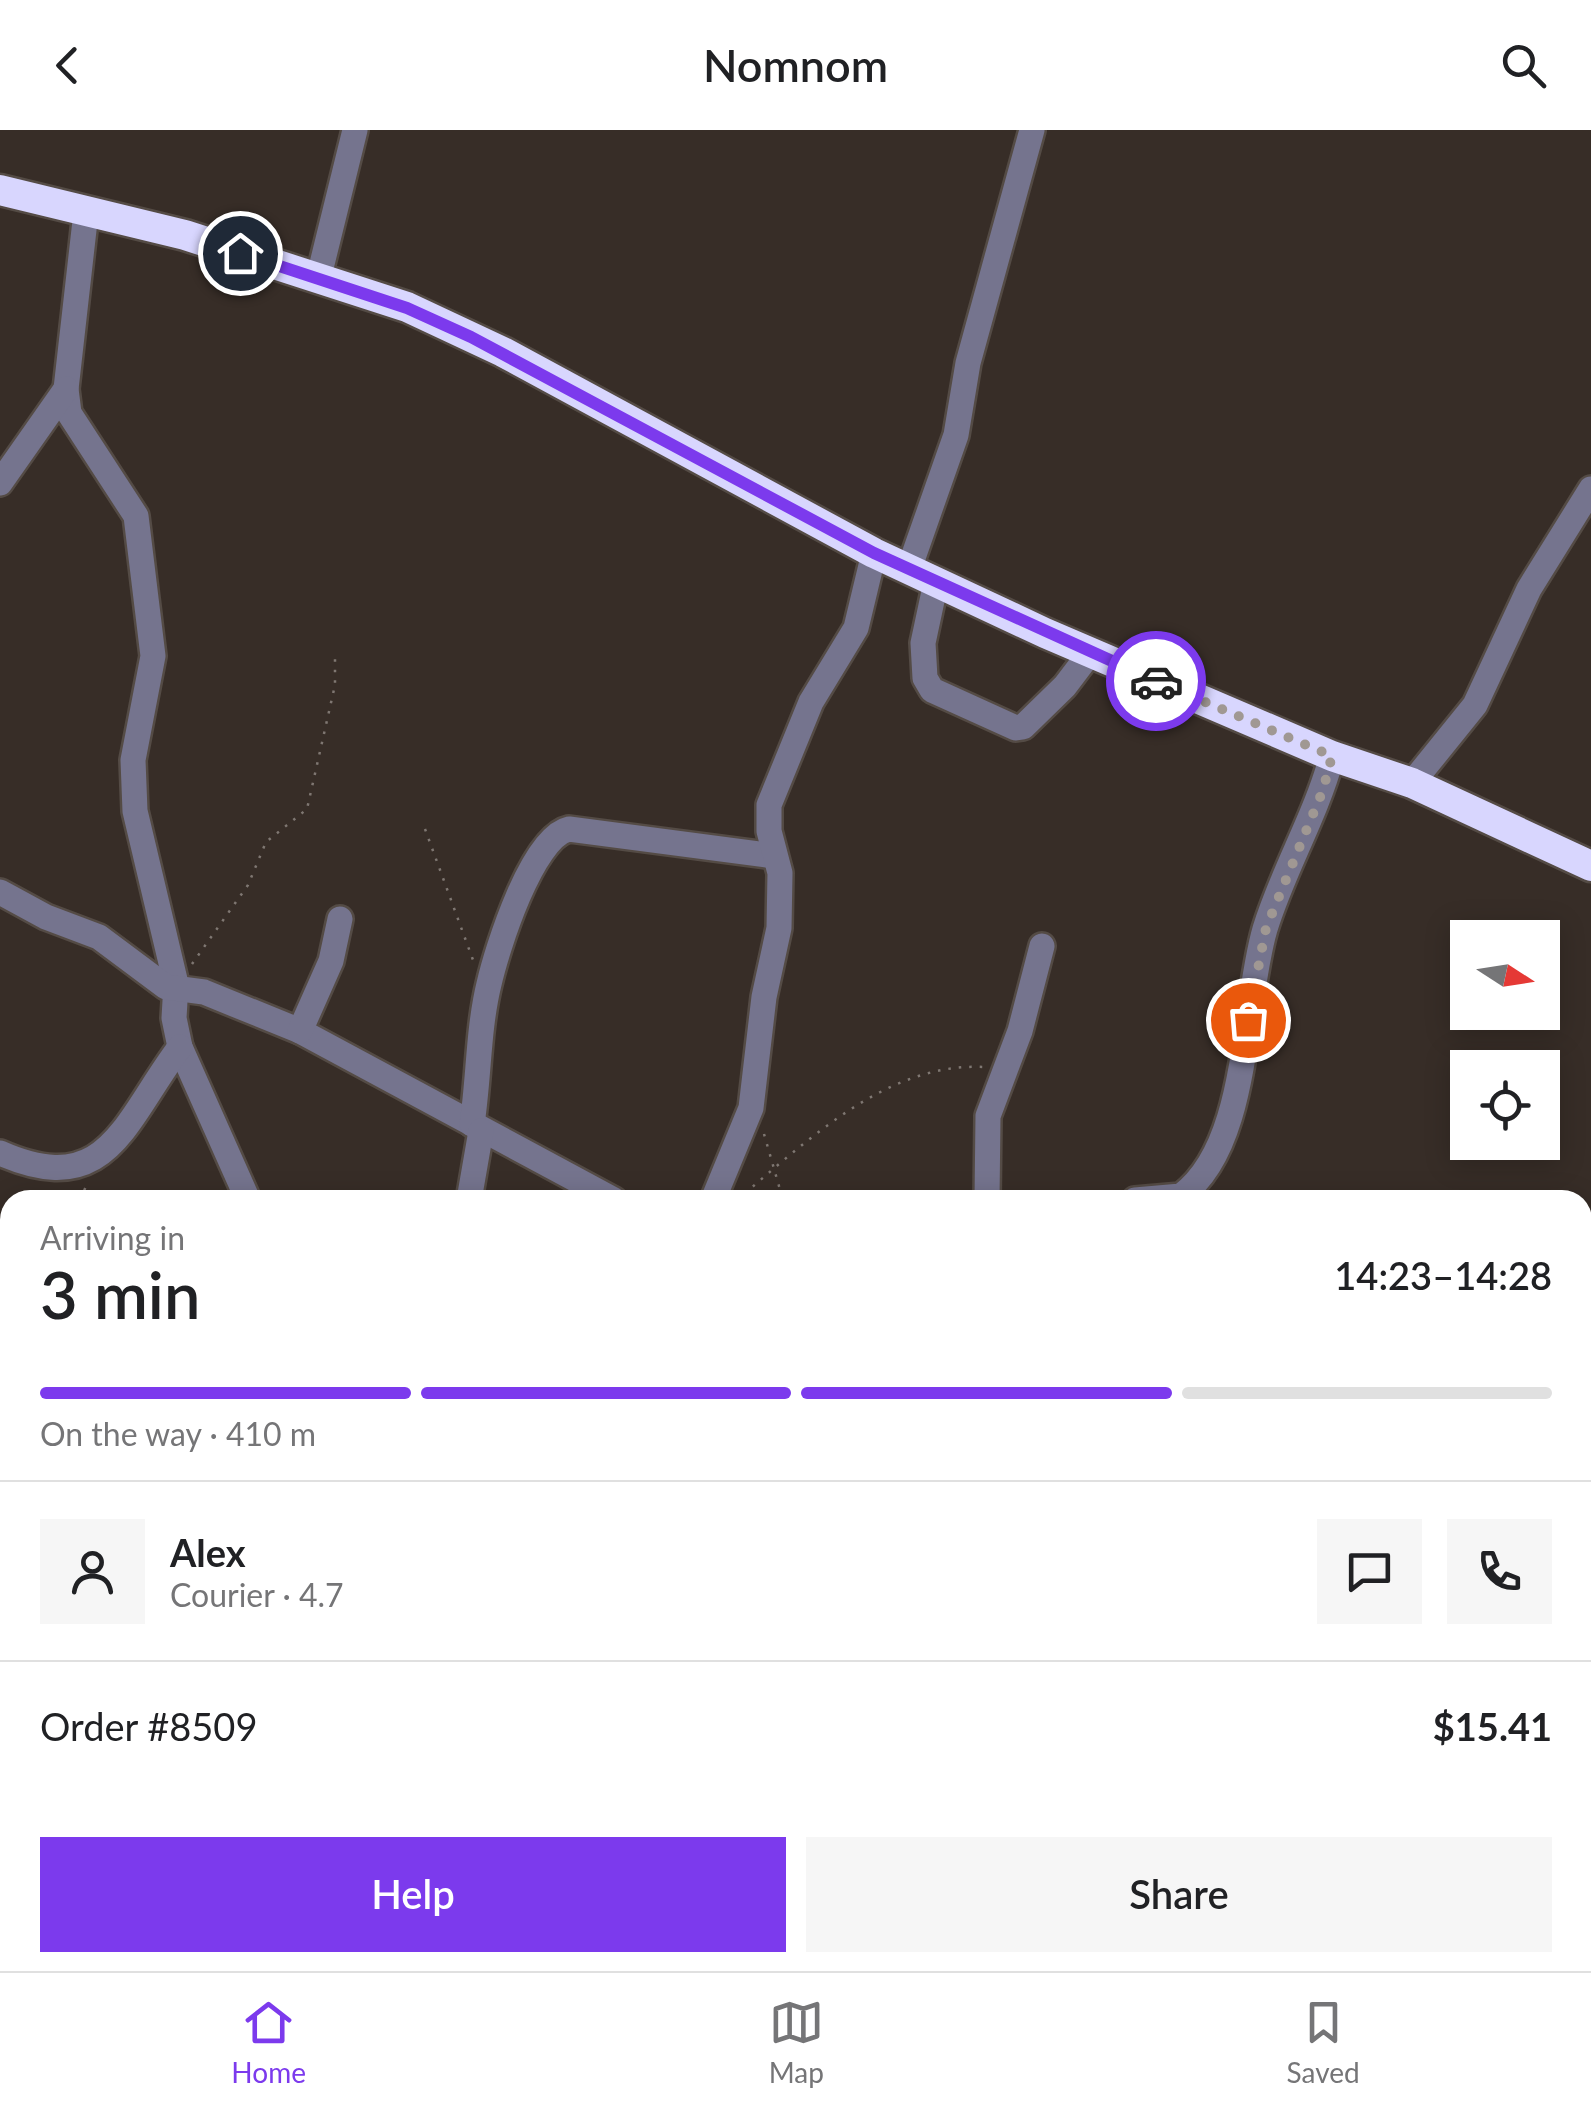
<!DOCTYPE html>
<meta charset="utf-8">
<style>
body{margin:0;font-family:Lato,sans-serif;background:#f6f6f6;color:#202124;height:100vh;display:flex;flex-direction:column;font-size:38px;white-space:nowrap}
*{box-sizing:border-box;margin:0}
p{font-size:32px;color:#757577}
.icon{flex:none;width:55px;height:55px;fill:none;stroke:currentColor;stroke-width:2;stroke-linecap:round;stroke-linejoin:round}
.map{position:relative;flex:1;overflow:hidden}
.details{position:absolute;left:0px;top:1060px;width:1592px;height:782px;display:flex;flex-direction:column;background:#fff;border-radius:30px 30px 0 0;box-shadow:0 5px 25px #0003}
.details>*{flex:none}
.needle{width:65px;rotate:102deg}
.fabs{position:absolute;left:1450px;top:790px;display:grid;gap:20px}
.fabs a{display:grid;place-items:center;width:110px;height:110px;border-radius:0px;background:#fff;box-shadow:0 5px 25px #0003;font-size:50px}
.pin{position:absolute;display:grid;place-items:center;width:85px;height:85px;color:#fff;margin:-42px;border:5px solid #fff;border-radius:50%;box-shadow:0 2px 10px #0007}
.courier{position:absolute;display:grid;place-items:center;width:100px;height:100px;margin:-50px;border:8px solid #7c3aed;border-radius:50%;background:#fff;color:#222;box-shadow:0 2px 12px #0007}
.overview em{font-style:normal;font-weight:600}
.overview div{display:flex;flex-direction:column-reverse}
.overview{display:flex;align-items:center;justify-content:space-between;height:170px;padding:0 40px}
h1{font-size:65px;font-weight:600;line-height:75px}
.bar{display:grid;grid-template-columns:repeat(4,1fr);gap:15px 10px;align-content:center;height:120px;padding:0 40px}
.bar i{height:12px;border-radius:8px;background:#e0e0e0}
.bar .active{background:#7c3aed}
.bar p{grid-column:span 4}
.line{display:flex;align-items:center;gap:25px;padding:0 40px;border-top:2px solid #e0e0e0}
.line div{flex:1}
.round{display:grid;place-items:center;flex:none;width:105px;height:105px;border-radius:0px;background:#f6f6f6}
.action{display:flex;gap:20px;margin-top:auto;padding:20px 40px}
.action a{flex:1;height:115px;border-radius:0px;background:#7c3aed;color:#fff;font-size:40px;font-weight:600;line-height:115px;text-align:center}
.action a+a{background:#f6f6f6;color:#202124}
header{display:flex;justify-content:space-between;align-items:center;height:130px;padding:0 40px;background:#fff;font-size:45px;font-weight:600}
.tabs{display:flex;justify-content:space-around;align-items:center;height:140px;border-top:2px solid #e0e0e0;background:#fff;font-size:28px;color:#757577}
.tabs a{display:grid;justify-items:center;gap:5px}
.tabs .active{color:#7c3aed}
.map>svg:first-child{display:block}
</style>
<header><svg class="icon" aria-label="back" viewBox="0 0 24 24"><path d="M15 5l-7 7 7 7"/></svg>Nomnom<svg class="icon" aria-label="search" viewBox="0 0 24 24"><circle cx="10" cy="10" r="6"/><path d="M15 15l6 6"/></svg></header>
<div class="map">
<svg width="1591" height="1841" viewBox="0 0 1591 1841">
<rect width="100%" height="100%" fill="#372d27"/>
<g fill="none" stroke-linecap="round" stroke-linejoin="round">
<!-- minor casing -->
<g stroke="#544b45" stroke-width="30">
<g id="minor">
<path d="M86,82L66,259L69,283L136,386L153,526L133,630L135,681L176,854L174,888L180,917L248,1070"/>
<path d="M319,146L355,0"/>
<path d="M0,353L66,259"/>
<path d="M909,439L956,305L968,233L1032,0"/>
<path d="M936,452L923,513L925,548L932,560L1016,598L1023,597L1065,556L1090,523"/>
<path d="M1412,653L1475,575L1529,459L1591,359"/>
<path d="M0,762L46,787L99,807L166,857L204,862L300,901L614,1070"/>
<path d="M300,901L331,831L340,789"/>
<path d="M472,994C479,948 478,899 489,854C497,819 532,707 569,699L774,726"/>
<path d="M0,1023C108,1071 124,991 180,917"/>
<path d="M469,1070L481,1001"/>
<path d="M713,1070L751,978L764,867L779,798L780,743L769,701V675L811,572L856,498L874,423"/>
<path d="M987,1070L988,986L1020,901L1042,816"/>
<path d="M1135,1070L1181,1066C1250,1015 1242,877 1265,799C1283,740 1316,686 1332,626"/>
<path d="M0,1510L10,1527"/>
<path d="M371,1832L375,1841"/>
<path d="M979,1832L983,1841"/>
</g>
</g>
<!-- major casing -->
<g stroke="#544b45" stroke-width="30">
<g id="major">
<path d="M1582,1325L1591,1284"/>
<path d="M1582,1561L1591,1520"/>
<path d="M1475,1841L1477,1832"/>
<path d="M1525,1841L1526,1832"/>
</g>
</g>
<!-- highway casing -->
<g stroke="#544b45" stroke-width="35">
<path id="highway" d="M0,60L185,105L407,177L503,222L874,423L1045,503L1332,626L1412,653L1591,736"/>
</g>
<!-- path -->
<g stroke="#7f7772" stroke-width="2.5" stroke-dasharray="2.5 8" stroke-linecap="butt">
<path d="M425,699L473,830"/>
<path d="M192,834L248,755L266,712L307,679L335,555V526"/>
<path d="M764,1004L783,1070"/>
<path d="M80,1070L87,1054"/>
<path d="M737,1070C807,1011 887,932 984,937"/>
<path d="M0,1199L10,1208"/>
<path d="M0,1266L10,1233"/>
<path d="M0,1358L10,1365"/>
<path d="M1582,1726L1591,1681"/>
<path d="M51,1832L57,1841"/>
<path d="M826,1832L829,1841"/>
<path d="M23,1841L26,1832"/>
<path d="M236,1841L239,1832"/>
<path d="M689,1841L706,1832"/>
<path d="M764,1841L766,1832"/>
<path d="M1561,1841L1562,1832"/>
</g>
<!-- minor -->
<use href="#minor" stroke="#75748e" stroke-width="25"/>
<!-- major -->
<use href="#major" stroke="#bbb8ee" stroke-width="25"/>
<!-- highway -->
<use href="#highway" stroke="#d8d6fe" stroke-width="30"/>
</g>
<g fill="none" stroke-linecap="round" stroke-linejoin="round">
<!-- done -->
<path stroke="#a09893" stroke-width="10" stroke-dasharray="0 18" d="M1156,551L1332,626L1323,660L1266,798L1248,890"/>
<!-- route -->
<path stroke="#7c3aed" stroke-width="12" d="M240,123L407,178L471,207L874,423L1156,551"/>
</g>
</svg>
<div class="fabs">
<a><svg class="needle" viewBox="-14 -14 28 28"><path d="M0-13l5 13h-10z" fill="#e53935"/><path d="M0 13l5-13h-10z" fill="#757577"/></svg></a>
<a><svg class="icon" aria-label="locate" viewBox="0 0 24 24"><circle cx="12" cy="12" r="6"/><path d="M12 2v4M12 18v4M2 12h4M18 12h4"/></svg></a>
</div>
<div class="pin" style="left:1248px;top:890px;background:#ea580c"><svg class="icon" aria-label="bag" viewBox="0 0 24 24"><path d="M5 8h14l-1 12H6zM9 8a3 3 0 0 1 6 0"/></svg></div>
<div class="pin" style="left:240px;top:123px;background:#1f2937"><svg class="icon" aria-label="home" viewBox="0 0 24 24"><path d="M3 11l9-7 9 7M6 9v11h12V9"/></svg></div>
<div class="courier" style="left:1156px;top:551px"><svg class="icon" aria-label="car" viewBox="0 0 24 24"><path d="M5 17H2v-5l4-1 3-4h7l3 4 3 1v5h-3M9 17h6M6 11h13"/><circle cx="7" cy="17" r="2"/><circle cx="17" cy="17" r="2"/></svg></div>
<section class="details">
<div class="overview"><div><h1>3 min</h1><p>Arriving in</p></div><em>14:23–14:28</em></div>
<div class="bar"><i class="active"></i><i class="active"></i><i class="active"></i><i></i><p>On the way · 410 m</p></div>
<div class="line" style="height:180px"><a class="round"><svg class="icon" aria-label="person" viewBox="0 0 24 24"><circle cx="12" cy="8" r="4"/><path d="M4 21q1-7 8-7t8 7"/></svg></a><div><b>Alex</b><p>Courier · 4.7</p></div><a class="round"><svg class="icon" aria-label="chat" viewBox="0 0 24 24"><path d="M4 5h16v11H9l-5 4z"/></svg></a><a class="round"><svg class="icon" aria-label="phone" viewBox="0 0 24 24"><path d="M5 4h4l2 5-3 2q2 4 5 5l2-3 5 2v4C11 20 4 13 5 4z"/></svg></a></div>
<div class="line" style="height:130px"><div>Order #8509</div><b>$15.41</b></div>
<div class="action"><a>Help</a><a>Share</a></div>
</section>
</div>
<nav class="tabs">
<a class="active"><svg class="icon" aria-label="home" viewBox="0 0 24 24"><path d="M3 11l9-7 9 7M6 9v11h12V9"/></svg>Home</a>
<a><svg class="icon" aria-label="map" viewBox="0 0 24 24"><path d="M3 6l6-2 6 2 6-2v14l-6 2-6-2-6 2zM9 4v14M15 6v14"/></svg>Map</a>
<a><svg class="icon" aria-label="saved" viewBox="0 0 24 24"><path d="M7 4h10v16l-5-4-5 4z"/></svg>Saved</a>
</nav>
